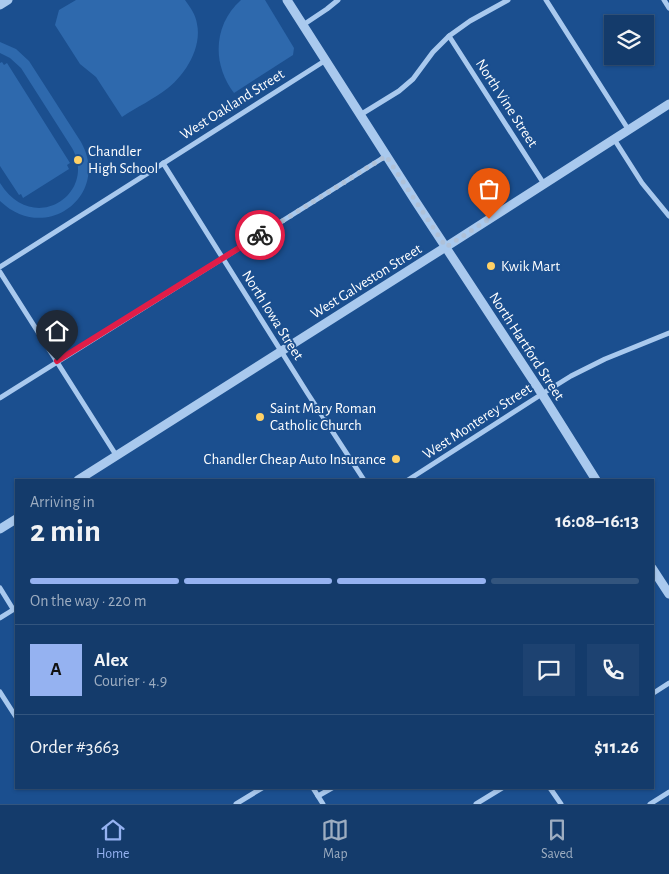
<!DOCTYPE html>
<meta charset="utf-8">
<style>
body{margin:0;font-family:"Alegreya Sans",sans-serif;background:#1d4271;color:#f1f3f6;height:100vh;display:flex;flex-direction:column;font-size:19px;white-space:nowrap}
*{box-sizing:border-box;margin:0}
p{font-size:16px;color:#9dadc1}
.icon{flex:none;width:28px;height:28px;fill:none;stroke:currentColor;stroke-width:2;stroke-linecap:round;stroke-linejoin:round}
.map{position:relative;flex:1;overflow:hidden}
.sheet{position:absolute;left:15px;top:479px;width:639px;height:310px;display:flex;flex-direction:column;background:#143b6b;border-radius:0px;box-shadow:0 1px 4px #0004,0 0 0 1px #33557e}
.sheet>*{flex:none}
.buttons{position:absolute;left:604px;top:15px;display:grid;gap:10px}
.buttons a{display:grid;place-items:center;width:50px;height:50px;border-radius:0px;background:#143b6b;box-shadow:0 1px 4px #0004,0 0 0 1px #33557e;font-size:25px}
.pin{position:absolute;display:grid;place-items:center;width:42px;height:42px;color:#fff;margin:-51px -21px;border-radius:50% 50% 50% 0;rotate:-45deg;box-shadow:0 0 5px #0007}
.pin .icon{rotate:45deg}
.courier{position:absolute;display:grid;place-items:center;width:50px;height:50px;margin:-25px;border:4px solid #e11d48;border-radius:50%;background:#fff;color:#222;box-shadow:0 1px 6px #0007}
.headline em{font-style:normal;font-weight:700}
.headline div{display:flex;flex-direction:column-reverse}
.headline{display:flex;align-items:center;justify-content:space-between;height:85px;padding:0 15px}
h1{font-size:32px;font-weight:700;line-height:38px}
.bar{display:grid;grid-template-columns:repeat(4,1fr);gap:8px 5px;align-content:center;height:60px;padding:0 15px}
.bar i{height:6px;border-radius:4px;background:#33557e}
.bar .on{background:#95b2f1}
.bar p{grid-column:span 4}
.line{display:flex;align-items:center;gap:12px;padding:0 15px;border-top:1px solid #33557e}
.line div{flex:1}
.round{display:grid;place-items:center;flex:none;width:52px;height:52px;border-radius:0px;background:#1d4271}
.tabs{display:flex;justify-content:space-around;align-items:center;height:70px;border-top:1px solid #33557e;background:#143b6b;font-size:14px;color:#9dadc1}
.tabs a{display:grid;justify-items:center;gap:2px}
.tabs .on{color:#95b2f1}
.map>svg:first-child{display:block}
</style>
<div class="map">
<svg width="669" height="804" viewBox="0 0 669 804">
<rect width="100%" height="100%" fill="#1b4f8f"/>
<!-- green -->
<g fill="#2e69ad">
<path d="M76,0H185C190,7 196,15 197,24C202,47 186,74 168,88C154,99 137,107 122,117L96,77L80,64L55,25L59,10Z"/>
<path d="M241,0H265L294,48L293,55L234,93C212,64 213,25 241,0Z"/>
<path d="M0,42L16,49L29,61L81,142C111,195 46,245 0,201V183C34,237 98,193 72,148L21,68L10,58L0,53Z"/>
<path d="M2,62L4,65L7,63L70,163L67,165L69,169L23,198L21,194L19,195L0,166V63Z"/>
</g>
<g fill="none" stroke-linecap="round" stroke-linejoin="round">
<!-- minor -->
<g stroke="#a9c9ee" stroke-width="5">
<path d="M546,0L628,129"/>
<path d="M664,0L669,8"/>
<path d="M303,25L327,9L338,0"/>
<path d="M449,36L544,184"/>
<path d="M360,115L399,91L413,79L433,52L449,36L470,21L508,0"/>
<path d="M614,139L642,183L669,216"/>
<path d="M163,163L308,394L364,480"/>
<path d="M0,267L326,60"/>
<path d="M0,272L116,455"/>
<path d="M0,398L386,156"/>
<path d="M408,480L542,394L571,376L605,359L669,333"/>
<path d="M0,588L13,609"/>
<path d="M0,618L16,608"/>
<path d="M0,692L16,717"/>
<path d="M652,694L669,683"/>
<path d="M313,788L323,804"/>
<path d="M550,788L561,804"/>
<path d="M318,796L332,788"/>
<path d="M236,804L262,788"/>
<path d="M476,804L502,788"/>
<path d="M650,804L669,792"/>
</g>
<!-- tertiary -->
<g stroke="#a9c9ee" stroke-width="9">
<path d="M287,0L416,202L542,394L596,480"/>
<path d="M0,5L8,0"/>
<path d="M78,480L452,243L669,104"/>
<path d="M0,529L16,519"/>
<path d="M652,568L669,594"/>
</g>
</g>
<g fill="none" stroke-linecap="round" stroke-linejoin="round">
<!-- done -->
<path stroke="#afc1d8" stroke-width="5" stroke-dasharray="0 9" d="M260,235L386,156L446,247L489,219"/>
<!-- route -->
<path stroke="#e11d48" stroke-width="6" d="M57,361L260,235"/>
</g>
<!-- markers -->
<g fill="#ffd166" stroke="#1b4f8f" stroke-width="2">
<circle cx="78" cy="160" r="5"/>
<circle cx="491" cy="266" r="5"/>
<circle cx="260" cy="417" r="5"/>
<circle cx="396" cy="459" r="5"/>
</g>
<g text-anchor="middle" stroke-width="4" stroke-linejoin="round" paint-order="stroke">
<!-- street labels -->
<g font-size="15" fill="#fff" stroke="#1b4f8f">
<text transform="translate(507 103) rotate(57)" y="5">North Vine Street</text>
<text transform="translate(232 104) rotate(-32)" y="5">West Oakland Street</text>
<text transform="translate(366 281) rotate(-32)" y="5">West Galveston Street</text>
<text transform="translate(273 315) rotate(58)" y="5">North Iowa Street</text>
<text transform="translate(527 346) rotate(57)" y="5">North Hartford Street</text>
<text transform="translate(477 421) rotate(-33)" y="5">West Monterey Street</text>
</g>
<!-- poi labels -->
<g font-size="15" fill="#fff" stroke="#1b4f8f" text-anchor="start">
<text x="88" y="156">Chandler<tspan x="88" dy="17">High School</tspan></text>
<text x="501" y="271">Kwik Mart</text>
<text x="270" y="413">Saint Mary Roman<tspan x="270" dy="17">Catholic Church</tspan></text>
<text x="386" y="464" text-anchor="end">Chandler Cheap Auto Insurance</text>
</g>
</g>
</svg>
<div class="buttons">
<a><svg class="icon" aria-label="layers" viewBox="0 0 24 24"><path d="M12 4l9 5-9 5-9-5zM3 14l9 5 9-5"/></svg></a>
</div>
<div class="pin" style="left:489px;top:219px;background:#ea580c"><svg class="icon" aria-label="bag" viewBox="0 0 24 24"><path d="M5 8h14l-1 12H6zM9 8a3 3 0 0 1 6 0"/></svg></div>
<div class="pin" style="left:57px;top:361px;background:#1f2937"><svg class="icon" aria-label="home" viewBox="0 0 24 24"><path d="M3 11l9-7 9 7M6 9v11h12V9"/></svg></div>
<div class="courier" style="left:260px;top:235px"><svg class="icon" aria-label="bike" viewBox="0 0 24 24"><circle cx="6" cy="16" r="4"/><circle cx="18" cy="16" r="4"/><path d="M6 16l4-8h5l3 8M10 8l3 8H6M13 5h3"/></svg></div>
<section class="sheet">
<div class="headline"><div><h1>2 min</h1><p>Arriving in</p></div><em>16:08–16:13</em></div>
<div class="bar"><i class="on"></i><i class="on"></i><i class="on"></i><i></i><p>On the way · 220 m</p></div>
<div class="line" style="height:90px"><b class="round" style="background:#95b2f1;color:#111">A</b><div><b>Alex</b><p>Courier · 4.9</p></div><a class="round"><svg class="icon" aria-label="chat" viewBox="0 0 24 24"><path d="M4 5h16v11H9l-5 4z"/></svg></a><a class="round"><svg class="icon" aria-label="phone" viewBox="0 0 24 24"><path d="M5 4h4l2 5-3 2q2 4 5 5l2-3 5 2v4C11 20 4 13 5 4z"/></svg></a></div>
<div class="line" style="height:65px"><div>Order #3663</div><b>$11.26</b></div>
</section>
</div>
<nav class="tabs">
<a class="on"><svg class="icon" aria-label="home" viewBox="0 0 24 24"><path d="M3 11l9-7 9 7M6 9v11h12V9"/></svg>Home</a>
<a><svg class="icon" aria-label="map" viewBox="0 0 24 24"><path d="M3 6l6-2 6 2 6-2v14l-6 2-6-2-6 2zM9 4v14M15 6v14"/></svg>Map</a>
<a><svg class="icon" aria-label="saved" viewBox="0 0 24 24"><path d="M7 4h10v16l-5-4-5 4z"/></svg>Saved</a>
</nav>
